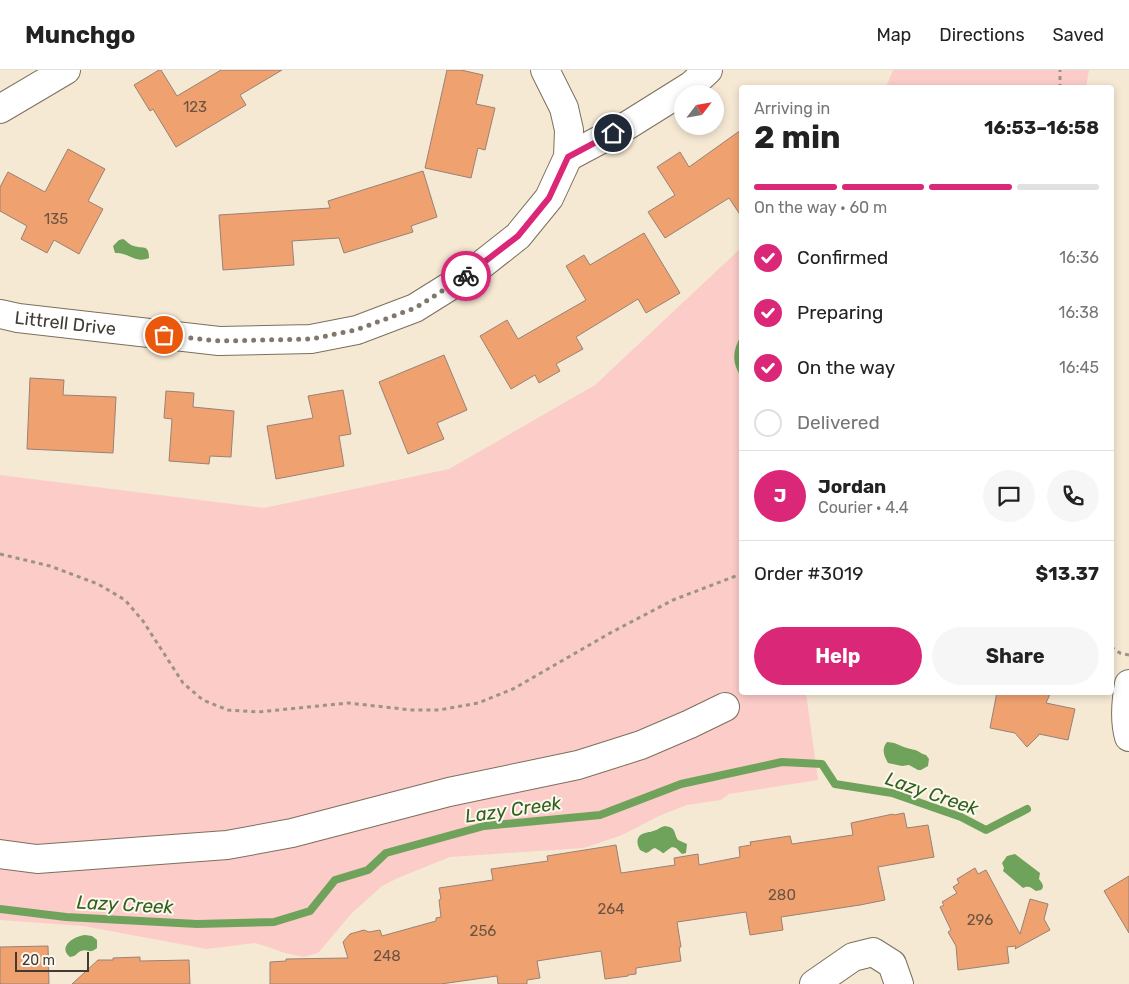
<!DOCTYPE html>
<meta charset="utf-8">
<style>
body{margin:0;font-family:Rubik,sans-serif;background:#f6f6f6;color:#222;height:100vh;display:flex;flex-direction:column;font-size:19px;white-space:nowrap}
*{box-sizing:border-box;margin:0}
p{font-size:16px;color:#767676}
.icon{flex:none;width:28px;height:28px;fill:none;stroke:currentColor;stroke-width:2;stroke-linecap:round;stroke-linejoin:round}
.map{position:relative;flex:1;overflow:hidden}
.details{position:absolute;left:739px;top:15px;width:375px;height:610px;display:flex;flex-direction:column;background:#fff;border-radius:5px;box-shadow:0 2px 8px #0003}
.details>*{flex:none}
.needle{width:32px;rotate:59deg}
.buttons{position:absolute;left:674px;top:15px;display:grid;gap:10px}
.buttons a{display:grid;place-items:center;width:50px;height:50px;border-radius:50%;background:#fff;box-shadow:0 2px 8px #0003;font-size:25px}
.scale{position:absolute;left:15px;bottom:12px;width:74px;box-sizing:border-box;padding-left:5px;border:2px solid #403b33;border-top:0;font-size:14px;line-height:18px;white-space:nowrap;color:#403b33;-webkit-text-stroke:4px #fdf8ef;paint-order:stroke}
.pin{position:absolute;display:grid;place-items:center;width:42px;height:42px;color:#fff;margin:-21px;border:2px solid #fff;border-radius:50%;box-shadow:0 1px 5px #0007}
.courier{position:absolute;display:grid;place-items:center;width:50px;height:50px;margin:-25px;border:4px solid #db2777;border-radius:50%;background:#fff;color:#222;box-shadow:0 1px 6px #0007}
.head em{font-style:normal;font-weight:700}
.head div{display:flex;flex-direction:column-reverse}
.head{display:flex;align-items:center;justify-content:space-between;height:85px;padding:0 15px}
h1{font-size:32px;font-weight:700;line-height:38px}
.bar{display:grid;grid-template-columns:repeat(4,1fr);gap:8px 5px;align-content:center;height:60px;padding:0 15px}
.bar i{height:6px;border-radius:4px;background:#e0e0e0}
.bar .on{background:#db2777}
.bar p{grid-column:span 4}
.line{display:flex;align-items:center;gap:12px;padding:0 15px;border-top:1px solid #e0e0e0}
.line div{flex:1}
.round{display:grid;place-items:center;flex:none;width:52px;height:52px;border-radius:26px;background:#f6f6f6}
ol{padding:0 15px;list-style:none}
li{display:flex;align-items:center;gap:15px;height:55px}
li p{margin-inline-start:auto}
li .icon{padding:5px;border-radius:50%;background:#db2777;color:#fff;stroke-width:4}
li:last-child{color:#767676}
li i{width:28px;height:28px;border:2px solid #e0e0e0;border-radius:50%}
.cta{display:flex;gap:10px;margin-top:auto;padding:10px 15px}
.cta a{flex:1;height:58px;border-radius:30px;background:#db2777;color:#fff;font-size:20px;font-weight:700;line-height:58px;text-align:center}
.cta a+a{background:#f6f6f6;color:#222}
header{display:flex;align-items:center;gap:30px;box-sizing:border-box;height:70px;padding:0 25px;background:#fff;border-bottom:1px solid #e0e0e0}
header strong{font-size:24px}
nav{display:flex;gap:28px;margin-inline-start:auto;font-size:18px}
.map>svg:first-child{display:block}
</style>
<header>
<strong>Munchgo</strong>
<nav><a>Map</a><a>Directions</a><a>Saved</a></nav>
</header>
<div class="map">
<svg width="1129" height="914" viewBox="0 0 1129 914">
<rect width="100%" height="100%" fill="#f6e9d4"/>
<!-- green -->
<g fill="#fcccc8">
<path d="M893,0H1089L1086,17H886Z"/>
<path d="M741,178V622L806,623L818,710L729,724L721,730L687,735L661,745L622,765L584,778L450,787L400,807L382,816L352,843L318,883L304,887L285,883L265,876L255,873L207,879L83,856L0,850V405L264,438L449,399L595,315Z"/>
</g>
<!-- water -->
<g fill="#6fa35c">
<path d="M123,169C127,171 129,175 134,176C143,179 149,174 149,188C135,194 129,182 115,183L113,176L119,170Z"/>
<path d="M741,265V307C731,291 733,281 741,265Z"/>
<path d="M887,672C895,672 900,676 907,678C909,679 912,679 915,680C919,681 921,684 926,685L929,689L928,696L921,700H918L909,695L902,696L888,693C884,686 881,679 887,672Z"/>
<path d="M665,756C677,758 673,762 678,770L687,774L686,783L682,784L676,778L672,777C659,785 668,785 655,778C651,779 650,782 646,783L640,780C636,773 636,765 645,763C651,761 648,763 653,761C658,760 660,757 665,756Z"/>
<path d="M1015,784L1040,803L1039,809C1042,813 1045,816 1041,820L1036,821C1031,818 1029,815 1023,818L1003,801L1004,798L1002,793L1007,786Z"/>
<path d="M85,865L92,866L97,870V878C89,885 88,878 81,881C76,883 77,886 70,887C57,876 75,866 85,865Z"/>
</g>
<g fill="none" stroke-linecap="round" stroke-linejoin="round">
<!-- stream -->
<path stroke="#6fa35c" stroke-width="8" d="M0,839L66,847L197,854L274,852L310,841L335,810L368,800L386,783L484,756L600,745L681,714L782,692L822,694L835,714L892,723L961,747L986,760L1027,739"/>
</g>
<!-- building -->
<g fill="#f0a170" stroke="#978276">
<path d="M159,0H161L177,26L221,0H282L240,25L246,35L176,77L153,39L150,41L134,15Z"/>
<path d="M447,0H461L483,5L476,34L495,38L485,80L478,78L471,108L425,98Z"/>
<path d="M741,60V146L729,128L665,168L648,142L675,125L657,97L680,82L689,97Z"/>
<path d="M68,79L105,99L88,131L103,139L79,184L54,170L47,183L21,169L27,156L0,141V117L8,102L45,122Z"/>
<path d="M423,101L437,147L411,156L413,162L344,183L339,168L292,171L294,195L223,200L219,145L330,138L328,131Z"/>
<path d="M644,163L680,223L646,243L638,229L576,267L583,279L556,294L560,301L539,313L535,305L511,319L480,266L507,250L518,269L586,230L566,196L584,185L590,195Z"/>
<path d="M444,285L467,340L437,353L444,369L408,384L379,312Z"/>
<path d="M30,308L64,310L63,325L116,327L113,383L27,379Z"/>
<path d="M343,320L351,364L339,366L344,396L276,409L267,356L313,348L308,326Z"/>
<path d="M166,321L194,323L193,337L234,341L231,387L210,386L209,394L169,391L172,349L164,348Z"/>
<path d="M997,622H1051L1046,633L1075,639L1068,670L1039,664L1038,666L1027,677L1015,663L990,658Z"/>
<path d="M904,743L907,758L928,755L934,787L878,797L885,830L860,835L781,847L783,860L750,865L746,842L677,852L681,877H679L681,891L636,898V904L628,905V906L605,909L601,881L537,891L540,908L527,910V914H498L497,906L441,914H270V892L286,891V889L348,888L343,872L350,864L364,860L369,862L380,860L382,866L436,851V848L441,847L439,830L441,829L439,818L493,810L491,799L548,791L547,786L616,775L621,803L675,795L674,788L698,784L699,795L740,787L739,777L751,775L750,772L790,766L792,774L853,765L851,753L893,744L894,745Z"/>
<path d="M975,798L978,804L986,800L1020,864L1030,829L1048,834L1044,849L1050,860L1015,879L1016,876L1007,877L1009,893L958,900L956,876L948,862L951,860L940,837L944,835L942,832L957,823L953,817L959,813L957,809Z"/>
<path d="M1129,806V863L1104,821Z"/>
<path d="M48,876L49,914H0V877Z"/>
<path d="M140,887V891L189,890L190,914H72L98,890H113V888Z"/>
</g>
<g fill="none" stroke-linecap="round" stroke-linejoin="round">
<!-- minor casing -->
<g stroke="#7b6f5d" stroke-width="30">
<g id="minor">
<path d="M0,39L66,0"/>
<path d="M568,87L628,55L692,15L708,0"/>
<path id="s1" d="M0,244L18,248L219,271L311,269L357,260L415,238L471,203L518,166L549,128L568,87L569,60L564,38L545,0"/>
<path d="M1129,614C1126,631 1124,650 1129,667"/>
<path d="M0,784L37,789L227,775L292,763L449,722L578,695L641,675L690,654L725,637"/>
<path d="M814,914L853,887L873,882L892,894L899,914"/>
</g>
</g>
<!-- path -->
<g stroke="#9c9384" stroke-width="3" stroke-dasharray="4 4" stroke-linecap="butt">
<path d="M1060,18V0"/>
<path d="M0,484L50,496L98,514L125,530L143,551L183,613L203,630L228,640L258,642L348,633L412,640H439L478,633L513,619L612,562L673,530L741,504"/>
<path d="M1111,577L1120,583L1129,585"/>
</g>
<!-- minor -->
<use href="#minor" stroke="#fff" stroke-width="28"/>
</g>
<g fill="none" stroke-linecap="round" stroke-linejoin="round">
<!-- done -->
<path stroke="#80786b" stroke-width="5" stroke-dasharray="0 9" d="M164,265L219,271L311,269L356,260L415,238L466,206"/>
<!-- route -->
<path stroke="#db2777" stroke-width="6" d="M466,206L518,166L549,128L568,87L613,63"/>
</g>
<g text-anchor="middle" stroke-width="4" stroke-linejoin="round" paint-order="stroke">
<!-- number labels -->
<g font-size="15" fill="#6c5442">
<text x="195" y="42">123</text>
<text x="56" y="154">135</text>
<text x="782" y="830">280</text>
<text x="611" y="844">264</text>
<text x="980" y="855">296</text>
<text x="483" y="866">256</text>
<text x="387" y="891">248</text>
</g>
<!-- street labels -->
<g font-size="18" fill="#403b33" stroke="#fdf8ef">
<text dy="6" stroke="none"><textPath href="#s1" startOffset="66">Littrell Drive</textPath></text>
</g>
<!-- water labels -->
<g font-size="19" font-style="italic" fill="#31621b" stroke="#fdf8ef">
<text transform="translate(932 723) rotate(19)" y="7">Lazy Creek</text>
<text transform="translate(513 739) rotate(-8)" y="7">Lazy Creek</text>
<text transform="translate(125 834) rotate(3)" y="7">Lazy Creek</text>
</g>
</g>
</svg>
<div class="buttons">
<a><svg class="needle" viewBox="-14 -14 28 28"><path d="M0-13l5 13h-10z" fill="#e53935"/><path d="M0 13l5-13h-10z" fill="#767676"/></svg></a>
</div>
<div class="scale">20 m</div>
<div class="pin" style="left:164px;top:265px;background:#ea580c"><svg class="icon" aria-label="bag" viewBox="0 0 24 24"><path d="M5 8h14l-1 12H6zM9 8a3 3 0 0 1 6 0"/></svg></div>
<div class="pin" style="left:613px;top:63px;background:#1f2937"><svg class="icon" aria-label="home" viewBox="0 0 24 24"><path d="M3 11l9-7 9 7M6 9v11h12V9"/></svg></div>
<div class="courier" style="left:466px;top:206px"><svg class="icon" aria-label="bike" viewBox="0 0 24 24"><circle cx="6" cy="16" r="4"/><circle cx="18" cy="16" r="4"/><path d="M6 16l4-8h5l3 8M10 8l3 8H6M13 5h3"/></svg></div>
<section class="details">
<div class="head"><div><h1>2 min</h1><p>Arriving in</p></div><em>16:53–16:58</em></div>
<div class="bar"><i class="on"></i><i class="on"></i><i class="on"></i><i></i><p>On the way · 60 m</p></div>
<ol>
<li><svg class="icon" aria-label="check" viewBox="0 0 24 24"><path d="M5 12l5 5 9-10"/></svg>Confirmed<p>16:36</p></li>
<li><svg class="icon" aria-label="check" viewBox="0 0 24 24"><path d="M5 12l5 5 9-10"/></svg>Preparing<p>16:38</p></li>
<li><svg class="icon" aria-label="check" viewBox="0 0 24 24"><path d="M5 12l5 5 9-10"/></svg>On the way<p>16:45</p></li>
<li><i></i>Delivered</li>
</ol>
<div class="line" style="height:90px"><b class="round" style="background:#db2777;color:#fff">J</b><div><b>Jordan</b><p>Courier · 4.4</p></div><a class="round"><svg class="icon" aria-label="chat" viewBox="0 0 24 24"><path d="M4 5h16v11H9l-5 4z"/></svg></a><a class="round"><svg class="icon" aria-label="phone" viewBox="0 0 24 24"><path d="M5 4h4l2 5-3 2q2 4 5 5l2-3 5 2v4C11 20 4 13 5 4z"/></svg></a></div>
<div class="line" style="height:65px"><div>Order #3019</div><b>$13.37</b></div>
<div class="cta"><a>Help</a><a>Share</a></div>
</section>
</div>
